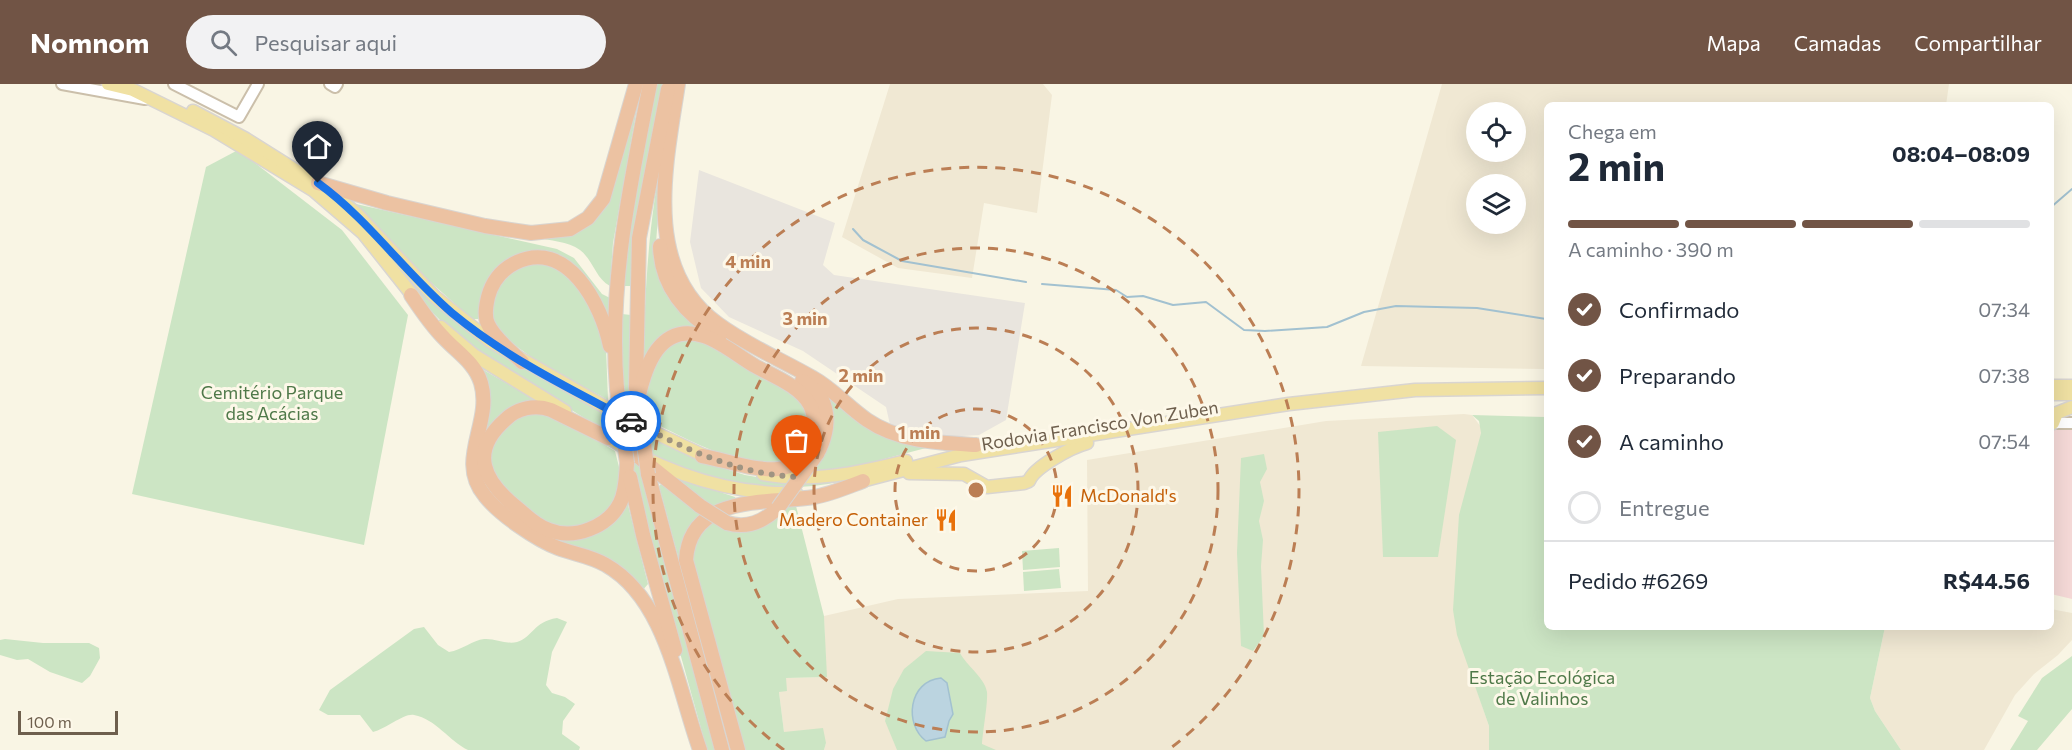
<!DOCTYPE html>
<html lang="pt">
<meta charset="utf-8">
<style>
body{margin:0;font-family:Commissioner,sans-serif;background:#f2f2f3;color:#1f2937;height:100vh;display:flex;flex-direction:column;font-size:22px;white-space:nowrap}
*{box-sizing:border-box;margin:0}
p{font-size:20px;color:#747a83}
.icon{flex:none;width:33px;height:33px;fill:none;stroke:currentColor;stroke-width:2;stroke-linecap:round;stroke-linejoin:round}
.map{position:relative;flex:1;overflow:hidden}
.drawer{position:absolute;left:1544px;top:18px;width:510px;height:528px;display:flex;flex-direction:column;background:#fff;border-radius:9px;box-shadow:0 6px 24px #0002}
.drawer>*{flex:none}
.buttons{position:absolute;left:1466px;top:18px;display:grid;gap:12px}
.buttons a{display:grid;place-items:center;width:60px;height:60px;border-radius:50%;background:#fff;box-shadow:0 6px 24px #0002;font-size:30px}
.scale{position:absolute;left:18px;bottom:15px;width:100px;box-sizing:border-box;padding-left:6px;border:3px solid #6e5f4d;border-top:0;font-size:16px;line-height:21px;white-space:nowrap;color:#6e5f4d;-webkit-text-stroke:4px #fdf8e9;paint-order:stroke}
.pin{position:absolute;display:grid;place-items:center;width:51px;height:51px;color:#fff;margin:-62px -26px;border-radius:50% 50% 50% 0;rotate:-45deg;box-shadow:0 0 6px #0007}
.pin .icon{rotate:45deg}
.courier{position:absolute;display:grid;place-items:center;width:60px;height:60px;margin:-30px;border:4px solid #1a73e8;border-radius:50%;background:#fff;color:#222;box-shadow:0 2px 8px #0007}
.headline em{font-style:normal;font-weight:700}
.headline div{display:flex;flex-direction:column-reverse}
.headline{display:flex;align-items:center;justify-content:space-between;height:102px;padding:0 24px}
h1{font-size:39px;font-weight:700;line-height:45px}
.bar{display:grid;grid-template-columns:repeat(4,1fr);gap:9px 6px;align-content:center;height:72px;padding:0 24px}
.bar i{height:8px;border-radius:4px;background:#e0e1e3}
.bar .on{background:#715445}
.bar p{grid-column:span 4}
.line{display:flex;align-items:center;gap:15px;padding:0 24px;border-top:2px solid #e0e1e3}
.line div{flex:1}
ol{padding:0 24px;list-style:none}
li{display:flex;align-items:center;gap:18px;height:66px}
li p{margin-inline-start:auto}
li .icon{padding:6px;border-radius:50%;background:#715445;color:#fff;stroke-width:4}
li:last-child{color:#747a83}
li i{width:33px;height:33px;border:3px solid #e0e1e3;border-radius:50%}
header{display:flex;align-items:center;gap:36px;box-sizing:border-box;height:84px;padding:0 30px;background:#715445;color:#fff}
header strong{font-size:28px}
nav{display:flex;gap:33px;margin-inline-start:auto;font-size:21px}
.search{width:420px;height:54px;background:#f2f2f3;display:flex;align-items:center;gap:15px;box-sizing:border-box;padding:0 21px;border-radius:33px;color:#747a83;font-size:22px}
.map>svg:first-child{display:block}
</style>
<header>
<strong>Nomnom</strong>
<div class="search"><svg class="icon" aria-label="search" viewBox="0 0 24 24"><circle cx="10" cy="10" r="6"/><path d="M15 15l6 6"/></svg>Pesquisar aqui</div>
<nav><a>Mapa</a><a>Camadas</a><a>Compartilhar</a></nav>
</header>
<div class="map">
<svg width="2072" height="666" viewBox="0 0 2072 666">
<rect width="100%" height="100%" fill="#f9f5e4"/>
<!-- residential -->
<g fill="#f0e8d3" fill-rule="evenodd">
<path d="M890,0H1043L1052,11L1037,129L984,119L972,194L898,184L842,153Z"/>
<path d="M1442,0H1949L1946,21H1546V285L1361,282ZM1515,28V68H1476V28ZM1515,100V140H1476V100Z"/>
<path d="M1464,330L1472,331L1481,343L1474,598L1489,642V666H824L826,659L784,648L779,608L785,594L826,593L824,532L898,515L1088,507L1087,376L1326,337Z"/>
<path d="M2051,525L2072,529V556L2058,571L2034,590L2015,611L1984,666H1901L1875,627L1870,614L1885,543H2050Z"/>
</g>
<!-- industrial -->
<path fill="#e9e5de" d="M699,86L835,139L823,181L834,191L1025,219L1006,336L979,351L930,354L891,345L886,323L803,267L729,233L701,204L690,158Z"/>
<!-- medical -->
<path fill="#f6dad8" d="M2051,345L2072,346V515L2051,510Z"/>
<!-- green -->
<g fill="#cce5c4">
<path d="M654,0H665L632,202H624V168Z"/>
<path d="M637,24L613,159L610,202C596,195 593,176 580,166C568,157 550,157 535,153L589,138L633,26Z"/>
<path d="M238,66L342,146L408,231L364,461L132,410L206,83Z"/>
<path d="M663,67L656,159L707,248L688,247L643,282C645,207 648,141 663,67Z"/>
<path d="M356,120L557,165L574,174L602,210L610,214L608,238L573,183L509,178L478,235H472L427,195Z"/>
<path d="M378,159L434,219L468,247L529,287L651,353L697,376L745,391L774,396L843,397C724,423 634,366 538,305C506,284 472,267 444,240C419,216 399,187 378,159Z"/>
<path d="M550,177L585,208L606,264L608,316C582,301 493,260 491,230C490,225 492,218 493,212C496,183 528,180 550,177Z"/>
<path d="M622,230L631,231L632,327L624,323L620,277Z"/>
<path d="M700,255L799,312L804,318L810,348C806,356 800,371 793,375C755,394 683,353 648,336L645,306L663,265L681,256Z"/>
<path d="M480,284L537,317L488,350L490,405L570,453L627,417L648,500L642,507C597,481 512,440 481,401Z"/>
<path d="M821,306L924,361L926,364L846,385L812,387Z"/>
<path d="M529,327L566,337L615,367C618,380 625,399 618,413C608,436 571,454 547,441C521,427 504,407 489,382L494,351Z"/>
<path d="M1472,331L1546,333V543H1885L1870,614L1875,627L1901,666H1489V642L1457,551L1453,526L1459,431L1481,349L1479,337Z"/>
<path d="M1437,342L1456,356L1438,473H1383L1378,348Z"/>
<path d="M1264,370L1267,385L1260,398L1264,417L1259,437L1263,456L1261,482L1264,552L1253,567L1241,562L1237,469L1241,374Z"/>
<path d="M638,374L641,389L717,666H707L655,479L630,375Z"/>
<path d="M665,390L735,413L736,416L714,424Z"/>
<path d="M664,398L704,432L685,460L734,666H730L659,402Z"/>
<path d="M790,418H795L824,532L827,593L786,594L787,607L779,608L784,648L823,644L826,659L824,666H745L701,524L691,470L696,454L712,437L731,443Z"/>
<path d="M1059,464L1060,483L1023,486L1022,467Z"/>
<path d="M1059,485L1061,504L1024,507L1023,488Z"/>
<path d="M557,534L567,538L552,568L546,601L552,609L565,613L575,620L563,637L562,650L580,663L579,666C562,666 477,666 468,666C449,657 436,635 414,631C404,629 386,645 373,648L360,631H328L319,626L330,606L414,545L424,543L438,561L449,568C462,566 473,556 484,555C495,554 506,561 517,558C533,553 533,538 557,534Z"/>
<path d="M5,555L43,559H89L99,564L100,574L90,592L82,599L50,588L28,575L17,576L0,571V556Z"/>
<path d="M926,567L960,569C966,581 985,594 987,608C988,618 983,646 982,660L996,666H897L885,637L893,605L904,585Z"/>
<path d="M2072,572V625L2037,666H2010L2028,637L2018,632L2042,594Z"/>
</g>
<!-- water -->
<path fill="#bbd4e0" stroke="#a2c1d0" stroke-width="1.5" d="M941,594L947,599L953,630L949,637L945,653L926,657C904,641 908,597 941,594Z"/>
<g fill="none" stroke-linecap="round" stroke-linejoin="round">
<!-- stream -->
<g stroke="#a2c1d0" stroke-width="2">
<path d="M2050,124L2072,105"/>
<path d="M853,145L863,156L902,177L1026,198"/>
<path d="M1042,200L1116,206L1127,213L1143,212L1173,221L1206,218L1244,246L1265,247L1327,243L1364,228L1396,222L1477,224L1546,235"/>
</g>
<!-- secondary casing -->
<g stroke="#cbbfaa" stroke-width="14">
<g id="secondary">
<path d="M62,0L145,15"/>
<path d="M174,0L239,33L258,0"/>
<path d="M330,0L335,3L337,0"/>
<path d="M2053,339H2072"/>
</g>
</g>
<!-- primary casing -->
<g stroke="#d9d5d1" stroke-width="15">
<g id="primary">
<path d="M108,0L133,6L214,46L313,106L363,149L417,217"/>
<path d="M193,27L246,55L332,109L357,130L434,212L490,257L630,337L709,374"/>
<path d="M441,243L474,271L565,327"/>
<path d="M2050,302H2072"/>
<path d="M2050,310H2072"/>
<path d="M2053,339L2057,329L2072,323"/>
<path d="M600,349C659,386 726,411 796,409"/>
<path d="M909,389L964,390L987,403L1024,399L1029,397C1034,383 1072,363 1087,359"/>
<path d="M763,390C812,399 858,389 906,377"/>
<path d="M854,399L961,371L1289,320L1415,306L1546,304"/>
</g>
</g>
<!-- highway casing -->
<g stroke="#d9d5d1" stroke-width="16">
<g id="highway">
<path d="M678,0C666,80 641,185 718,240C748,262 782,276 813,294C833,305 848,323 867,336C899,358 940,359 976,361"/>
<path d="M318,99L387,119L485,142L531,149L570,145L588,134L603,115L636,0"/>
<path d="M660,162C661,204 686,231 720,251"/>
<path d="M411,211C421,226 431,241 444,254C458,269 475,279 481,299C493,339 455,376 485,412C500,431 537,456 558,464C574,470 591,472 606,481C666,515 678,605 700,666"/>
<path d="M522,278C511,267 494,254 488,240C484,232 486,222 488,213C492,198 501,186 515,179C567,153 602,221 610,262"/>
<path d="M802,297C832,312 831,344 817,370"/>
<path d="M636,304L639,154L668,5"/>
<path d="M617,305C608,201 630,102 650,0"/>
<path d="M638,315C645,283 659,238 704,252C722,258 738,272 755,282C773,292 800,302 810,321C822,345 807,382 778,385C754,387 725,376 702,372"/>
<path d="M608,354L551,326C535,320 517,324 505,336C469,368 484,397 516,423C526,431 536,442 549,446C574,456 608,443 620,419C626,407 626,392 627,379"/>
<path d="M634,369L700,422"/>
<path d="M648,390L722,666"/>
<path d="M630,393L643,451L675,566"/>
<path d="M727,439C747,445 763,438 778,424"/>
<path d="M738,666L686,476C690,409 769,420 814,413C831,410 847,403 863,397"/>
</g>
</g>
<!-- secondary -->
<use href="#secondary" stroke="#fff" stroke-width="10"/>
<!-- primary -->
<use href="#primary" stroke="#f0e1a3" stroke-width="12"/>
<!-- highway -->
<use href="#highway" stroke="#ecc2a2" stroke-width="14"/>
<!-- highway-bridge casing -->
<g stroke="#d9d5d1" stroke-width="16" stroke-linecap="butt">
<g id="highway-bridge">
<path d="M617,305L627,379"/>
<path d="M638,315L648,390"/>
<path d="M700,422L727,439"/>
<path d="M778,424L817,370"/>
</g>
</g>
<!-- highway-bridge -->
<use href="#highway-bridge" stroke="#ecc2a2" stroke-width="14"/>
</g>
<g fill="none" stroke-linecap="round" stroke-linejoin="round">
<!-- done -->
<path stroke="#9f9482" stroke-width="6" stroke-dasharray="0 10.8" d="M631,337C684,364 736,390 797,393"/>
<!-- route -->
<path stroke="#1a73e8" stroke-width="8" d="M318,99C369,136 404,188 452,229C505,273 570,305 631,337"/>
</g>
<!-- distance rings -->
<g fill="none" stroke="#bb7e54" stroke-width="3" stroke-dasharray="10 8">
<circle cx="976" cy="406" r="81"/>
<circle cx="976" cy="406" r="162"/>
<circle cx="976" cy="406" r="242"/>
<path d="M784 666A323 323 0 1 1 1168 666"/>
</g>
<!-- icons -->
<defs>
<g id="restaurant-bare" transform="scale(1.8)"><path d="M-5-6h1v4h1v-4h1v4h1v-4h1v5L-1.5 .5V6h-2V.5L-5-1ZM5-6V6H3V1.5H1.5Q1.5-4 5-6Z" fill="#e8710a" stroke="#fdf8e9" stroke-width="2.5" paint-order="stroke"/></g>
</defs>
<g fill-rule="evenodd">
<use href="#restaurant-bare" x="1062" y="412"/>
<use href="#restaurant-bare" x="946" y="436"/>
</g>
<g text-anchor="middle" stroke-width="6" stroke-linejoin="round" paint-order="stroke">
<!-- park labels -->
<g font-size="18" fill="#4f7949" stroke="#fdf8e9">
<text x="272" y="315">Cemitério Parque<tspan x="272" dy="21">das Acácias</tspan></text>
<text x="1542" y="600">Estação Ecológica<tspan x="1542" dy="21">de Valinhos</tspan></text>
</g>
<!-- street labels -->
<g font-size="18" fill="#6e5f4d" stroke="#fdf8e9">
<text transform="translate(1100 342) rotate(-9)" y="6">Rodovia Francisco Von Zuben</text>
</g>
<!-- food labels -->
<g font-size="18" fill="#c56008" stroke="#fdf8e9" text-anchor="start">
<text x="1080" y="418">McDonald's</text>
<text x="928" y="442" text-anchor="end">Madero Container</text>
</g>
</g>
<circle cx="976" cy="406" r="9" fill="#bb7e54" stroke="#fdf8e9" stroke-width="3"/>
<g font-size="18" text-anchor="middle" font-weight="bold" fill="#bb7e54" stroke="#fdf8e9" stroke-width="6" stroke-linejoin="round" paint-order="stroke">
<text x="748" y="184">4 min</text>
<text x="805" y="241">3 min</text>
<text x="861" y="298">2 min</text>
<text x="919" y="355">1 min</text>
</g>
</svg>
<div class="buttons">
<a><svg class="icon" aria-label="locate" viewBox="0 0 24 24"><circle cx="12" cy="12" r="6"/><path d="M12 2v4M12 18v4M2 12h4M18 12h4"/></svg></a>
<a><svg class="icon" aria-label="layers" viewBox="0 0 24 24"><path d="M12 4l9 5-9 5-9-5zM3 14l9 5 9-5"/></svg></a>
</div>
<div class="scale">100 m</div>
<div class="pin" style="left:797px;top:393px;background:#ea580c"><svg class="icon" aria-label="bag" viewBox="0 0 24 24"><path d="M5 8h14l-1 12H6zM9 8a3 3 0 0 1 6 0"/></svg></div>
<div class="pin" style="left:318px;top:99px;background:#1f2937"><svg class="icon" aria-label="home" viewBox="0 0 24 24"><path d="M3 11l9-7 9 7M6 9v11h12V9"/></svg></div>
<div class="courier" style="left:631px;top:337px"><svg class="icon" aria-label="car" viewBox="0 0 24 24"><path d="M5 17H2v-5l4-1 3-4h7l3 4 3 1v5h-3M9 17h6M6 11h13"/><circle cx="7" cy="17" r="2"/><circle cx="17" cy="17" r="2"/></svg></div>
<section class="drawer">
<div class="headline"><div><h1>2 min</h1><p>Chega em</p></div><em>08:04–08:09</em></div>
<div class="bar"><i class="on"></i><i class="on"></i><i class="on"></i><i></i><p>A caminho · 390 m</p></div>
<ol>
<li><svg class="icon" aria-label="check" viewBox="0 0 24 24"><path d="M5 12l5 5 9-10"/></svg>Confirmado<p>07:34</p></li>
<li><svg class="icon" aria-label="check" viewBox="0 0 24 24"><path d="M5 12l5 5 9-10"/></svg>Preparando<p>07:38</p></li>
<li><svg class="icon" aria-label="check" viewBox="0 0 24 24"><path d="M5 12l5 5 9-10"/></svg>A caminho<p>07:54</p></li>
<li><i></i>Entregue</li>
</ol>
<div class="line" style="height:78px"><div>Pedido #6269</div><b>R$44.56</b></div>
</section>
</div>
